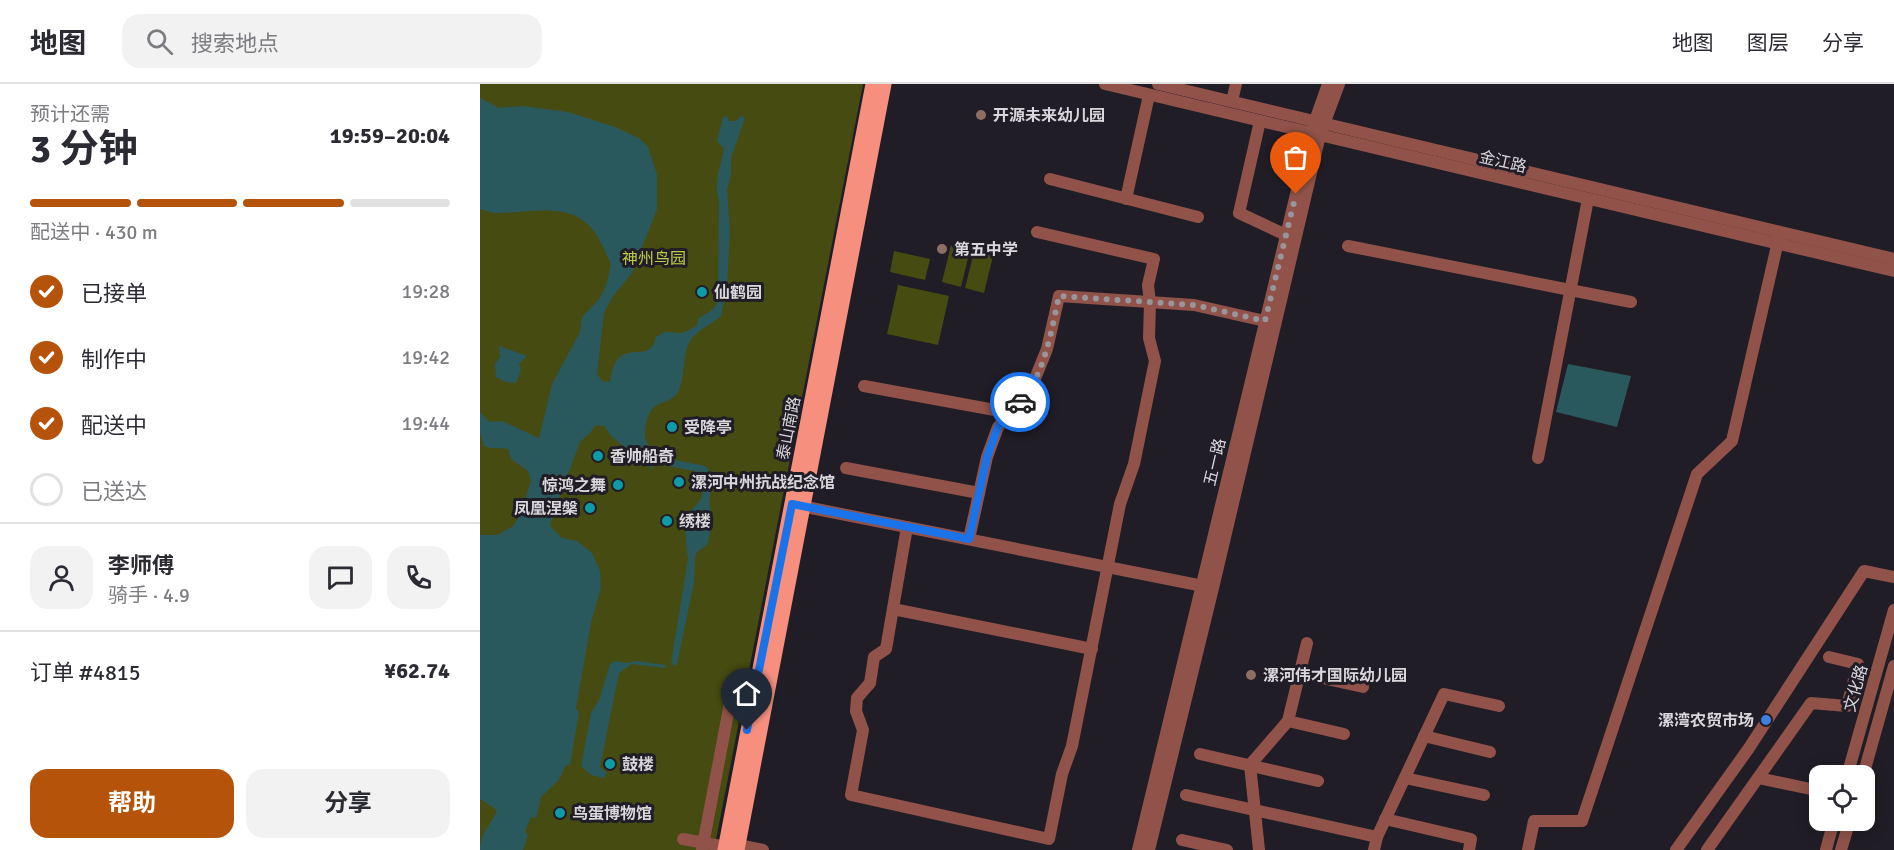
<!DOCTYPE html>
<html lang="zh">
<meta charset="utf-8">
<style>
body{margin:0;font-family:Signika,"Noto Sans SC",sans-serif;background:#f2f2f3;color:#2b2b33;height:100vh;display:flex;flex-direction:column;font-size:22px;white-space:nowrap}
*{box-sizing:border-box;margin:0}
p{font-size:20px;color:#7c7c81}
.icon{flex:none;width:33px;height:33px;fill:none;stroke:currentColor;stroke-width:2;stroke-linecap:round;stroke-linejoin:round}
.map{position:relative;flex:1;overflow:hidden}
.side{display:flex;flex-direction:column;background:#fff;width:480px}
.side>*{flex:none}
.tools{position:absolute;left:1329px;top:681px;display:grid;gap:12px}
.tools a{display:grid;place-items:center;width:66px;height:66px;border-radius:12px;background:#fff;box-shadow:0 3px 15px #0003;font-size:30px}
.pin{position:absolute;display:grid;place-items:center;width:51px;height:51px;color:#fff;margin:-62px -26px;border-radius:50% 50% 50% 0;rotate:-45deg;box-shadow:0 0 6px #0007}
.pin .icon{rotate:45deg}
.courier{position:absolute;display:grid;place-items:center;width:60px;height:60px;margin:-30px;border:4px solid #1a73e8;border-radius:50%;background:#fff;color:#222;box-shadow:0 2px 8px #0007}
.overview em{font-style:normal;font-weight:700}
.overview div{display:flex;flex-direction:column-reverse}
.overview{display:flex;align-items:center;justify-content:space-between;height:102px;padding:0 30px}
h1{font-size:39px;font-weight:700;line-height:45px}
.bar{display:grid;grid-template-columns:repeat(4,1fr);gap:9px 6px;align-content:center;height:72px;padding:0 30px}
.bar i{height:8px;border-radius:4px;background:#e1e1e2}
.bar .active{background:#b45309}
.bar p{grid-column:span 4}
.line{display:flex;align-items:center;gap:15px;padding:0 30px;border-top:2px solid #e1e1e2}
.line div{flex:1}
.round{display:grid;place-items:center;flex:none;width:63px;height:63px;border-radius:18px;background:#f2f2f3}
ol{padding:0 30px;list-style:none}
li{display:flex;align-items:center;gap:18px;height:66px}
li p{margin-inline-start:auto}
li .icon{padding:6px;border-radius:50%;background:#b45309;color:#fff;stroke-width:4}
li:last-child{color:#7c7c81}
li i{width:33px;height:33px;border:3px solid #e1e1e2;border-radius:50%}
.button{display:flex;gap:12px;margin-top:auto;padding:12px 30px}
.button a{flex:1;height:69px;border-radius:18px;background:#b45309;color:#fff;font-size:24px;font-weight:700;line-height:69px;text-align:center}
.button a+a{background:#f2f2f3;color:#2b2b33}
header{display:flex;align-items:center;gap:36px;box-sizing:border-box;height:84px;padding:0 30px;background:#fff;border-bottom:2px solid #e1e1e2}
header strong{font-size:28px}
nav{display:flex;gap:33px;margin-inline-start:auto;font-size:21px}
.search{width:420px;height:54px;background:#f2f2f3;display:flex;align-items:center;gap:15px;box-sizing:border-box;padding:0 21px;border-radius:18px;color:#7c7c81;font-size:22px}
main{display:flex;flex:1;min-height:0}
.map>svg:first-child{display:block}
</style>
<header>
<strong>地图</strong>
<div class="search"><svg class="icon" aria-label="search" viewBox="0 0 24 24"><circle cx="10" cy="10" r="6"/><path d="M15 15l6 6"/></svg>搜索地点</div>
<nav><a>地图</a><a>图层</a><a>分享</a></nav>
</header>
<main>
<section class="side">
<div class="overview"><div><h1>3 分钟</h1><p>预计还需</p></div><em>19:59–20:04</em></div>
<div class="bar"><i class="active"></i><i class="active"></i><i class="active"></i><i></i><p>配送中 · 430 m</p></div>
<ol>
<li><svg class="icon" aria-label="check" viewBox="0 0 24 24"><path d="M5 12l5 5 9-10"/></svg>已接单<p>19:28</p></li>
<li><svg class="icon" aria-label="check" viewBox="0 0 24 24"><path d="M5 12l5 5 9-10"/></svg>制作中<p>19:42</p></li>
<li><svg class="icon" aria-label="check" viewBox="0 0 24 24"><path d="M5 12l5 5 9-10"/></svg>配送中<p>19:44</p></li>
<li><i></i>已送达</li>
</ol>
<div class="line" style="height:108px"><a class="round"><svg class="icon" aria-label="person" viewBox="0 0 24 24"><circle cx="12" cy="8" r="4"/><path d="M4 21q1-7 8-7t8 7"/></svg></a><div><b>李师傅</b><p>骑手 · 4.9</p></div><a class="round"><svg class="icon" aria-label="chat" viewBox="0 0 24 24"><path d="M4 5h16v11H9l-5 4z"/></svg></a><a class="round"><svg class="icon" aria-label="phone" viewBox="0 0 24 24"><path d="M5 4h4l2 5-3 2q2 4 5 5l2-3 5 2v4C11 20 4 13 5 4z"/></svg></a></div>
<div class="line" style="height:78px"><div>订单 #4815</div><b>¥62.74</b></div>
<div class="button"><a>帮助</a><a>分享</a></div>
</section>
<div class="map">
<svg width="1414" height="766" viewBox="0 0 1414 766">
<rect width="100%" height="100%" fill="#211d26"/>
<!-- green -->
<g fill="#464b11">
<path d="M0,0H383L234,766H0Z"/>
<path d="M471,161L490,166L481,203L462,198Z"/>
<path d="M414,167L450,175L445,196L410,188Z"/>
<path d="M494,168L513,172L504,209L485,204Z"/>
<path d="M418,201L469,212L458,261L407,250Z"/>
</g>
<!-- water -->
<g fill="#2a595d">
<path d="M0,14L19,24L43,22L88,28L135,43L159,54L168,63L177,91V125L152,189L133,212L124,229L117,290L122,297L130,298C131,292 132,285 135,279C148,257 170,280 176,253L184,248L203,249L216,242L219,234L232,226L238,218L239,117C233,99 241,83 244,65L237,57L243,33L247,32L249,37H256L261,32L265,34L251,74V91L247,106L250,147L247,201L241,232C233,239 222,244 215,251C200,265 207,291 198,308C193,318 179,317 172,325C167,332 166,339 165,347C161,374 207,378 226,382L234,394C231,408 226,420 233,432L228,460L217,468L215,473L214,499L197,580L195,582L191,579L208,475C206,461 204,447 208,433C209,426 215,423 219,418C224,410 226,395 222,387L219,388L173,379L172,385L132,353L124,342L116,341L109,350L100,358L74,427L70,442L82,454L97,457L112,469L120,487L121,504L111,539L96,624L99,629L90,681H86L79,696L61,713L56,734L51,733L45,748L48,751L43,766H0C0,748 11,742 17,726L0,715V451H18L33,442L40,431L51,397L48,387L31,375L28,365C19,363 13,366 4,362L0,349V328L9,338L22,337L59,354L72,300L100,248L102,233L120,214L127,199L131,180C124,166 117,146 104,137C82,120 43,129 18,129C12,129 6,127 0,125Z"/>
<path d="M19,262L47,272L39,280L41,286L36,299L26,298L16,293L15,280L20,273Z"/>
<path d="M1088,280L1151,292L1137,343L1076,328Z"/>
<path d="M134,577L146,579L157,577L186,581L185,584L152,580L139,589L120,683L127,689L124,694L111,691L101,682L111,628L119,616L130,580Z"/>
</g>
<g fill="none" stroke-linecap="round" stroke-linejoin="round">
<!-- minor -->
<g stroke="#915349" stroke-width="12">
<path d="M625,0L1414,187"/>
<path d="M678,0L1414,175"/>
<path d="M752,17L756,0"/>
<path d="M780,37L759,129L806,151"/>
<path d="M570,95L718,133"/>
<path d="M646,115L669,11"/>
<path d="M868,162L1151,218"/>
<path d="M384,302L531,329"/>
<path d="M1058,374L1108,115"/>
<path d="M366,384L499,409"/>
<path d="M316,421L728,503"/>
<path d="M427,443L406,565L394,573L390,599L377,614L376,627L383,646L371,711L569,755L582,690L592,662L640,420L654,380L675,277L669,254L670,219L668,201L674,175L557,148"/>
<path d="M489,455L507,373L518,343L550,307L567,265L579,212L714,221L785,237"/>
<path d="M413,525L612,565"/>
<path d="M820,589L883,603"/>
<path d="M808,637L864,650"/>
<path d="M944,652L1010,668"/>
<path d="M720,670L838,697"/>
<path d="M1367,692L1414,526"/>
<path d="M1383,692L1414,582"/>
<path d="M925,694L1004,711"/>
<path d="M1278,694L1340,707"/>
<path d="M706,711L897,753"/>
<path d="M905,735L991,755L989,766"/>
<path d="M203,755L246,763L258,761L283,766"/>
<path d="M702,756L747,766"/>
<path d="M222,766L250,619L272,623"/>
<path d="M658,766L831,48L848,0"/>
<path d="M669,766L733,504L840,51L859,0"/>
<path d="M779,766L770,681L808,637L827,559"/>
<path d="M894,766L897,753L964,610L1019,622"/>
<path d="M1048,766L1054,737H1102L1217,390L1252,357L1299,153"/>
<path d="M1196,766L1269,664L1384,487L1414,493"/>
<path d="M1227,766L1331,619L1367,622L1378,580L1349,573"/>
<path d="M1346,766L1354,736"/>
<path d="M1361,766L1370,736"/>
</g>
<!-- major -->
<g stroke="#f68f7e" stroke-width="15">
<path d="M245,766L393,0"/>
<path d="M257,766L404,0"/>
</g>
</g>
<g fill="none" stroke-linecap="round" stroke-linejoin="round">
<!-- done -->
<path stroke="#99959c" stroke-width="6" stroke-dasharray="0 10.8" d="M540,318C565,290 571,248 579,212L714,221L785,237L816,110"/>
<!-- route -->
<path stroke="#1a73e8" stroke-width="8" d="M267,646L312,420L489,455L507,373L518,343L540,318"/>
</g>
<!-- markers -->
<g fill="#8d6e63" stroke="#211d26" stroke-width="2">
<circle cx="501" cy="31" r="6"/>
<circle cx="462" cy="165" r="6"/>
<circle cx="771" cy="591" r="6"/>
</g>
<g fill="#0f9aa8" stroke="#211d26" stroke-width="2">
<circle cx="222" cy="208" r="6"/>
<circle cx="192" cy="343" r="6"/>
<circle cx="118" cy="372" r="6"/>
<circle cx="199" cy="398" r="6"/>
<circle cx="138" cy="401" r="6"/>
<circle cx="110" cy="424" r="6"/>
<circle cx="187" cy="437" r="6"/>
<circle cx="130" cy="680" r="6"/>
<circle cx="80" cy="729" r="6"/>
</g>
<circle fill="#3f7fe0" stroke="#211d26" stroke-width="2" cx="1286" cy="636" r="6"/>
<g text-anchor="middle" stroke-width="6" stroke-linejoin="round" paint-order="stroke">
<!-- poi labels -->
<g font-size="16" font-weight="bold" fill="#d9d6dc" stroke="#211d26" text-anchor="start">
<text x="513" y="37">开源未来幼儿园</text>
<text x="474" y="171">第五中学</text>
<text x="234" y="214">仙鹤园</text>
<text x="204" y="349">受降亭</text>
<text x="130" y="378">香帅船奇</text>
<text x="211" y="404">漯河中州抗战纪念馆</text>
<text x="126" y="407" text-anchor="end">惊鸿之舞</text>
<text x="98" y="430" text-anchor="end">凤凰涅槃</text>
<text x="199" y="443">绣楼</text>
<text x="783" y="597">漯河伟才国际幼儿园</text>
<text x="1274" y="642" text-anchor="end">漯湾农贸市场</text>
<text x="142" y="686">鼓楼</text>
<text x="92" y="735">鸟蛋博物馆</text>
</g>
<!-- street labels -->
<g font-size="16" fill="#d9d6dc" stroke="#211d26">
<text transform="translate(1023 77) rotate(13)" y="6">金江路</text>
<text transform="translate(308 344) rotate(-79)" y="6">泰山南路</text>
<text transform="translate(734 378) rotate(-77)" y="6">五一路</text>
<text transform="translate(1375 604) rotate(-74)" y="6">文化路</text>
</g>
<!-- park labels -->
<g font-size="16" fill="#bfcd42" stroke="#211d26">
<text x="174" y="180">神州鸟园</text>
</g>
</g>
</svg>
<div class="tools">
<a><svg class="icon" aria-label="locate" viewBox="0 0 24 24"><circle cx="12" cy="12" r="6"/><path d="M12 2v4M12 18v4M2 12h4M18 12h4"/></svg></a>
</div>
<div class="pin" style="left:816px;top:110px;background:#ea580c"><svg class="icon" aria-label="bag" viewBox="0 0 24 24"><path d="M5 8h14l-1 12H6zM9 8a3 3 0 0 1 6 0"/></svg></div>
<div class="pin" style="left:267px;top:646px;background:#1f2937"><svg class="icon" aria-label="home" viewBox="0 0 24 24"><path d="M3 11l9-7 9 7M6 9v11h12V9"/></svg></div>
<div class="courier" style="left:540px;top:318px"><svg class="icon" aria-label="car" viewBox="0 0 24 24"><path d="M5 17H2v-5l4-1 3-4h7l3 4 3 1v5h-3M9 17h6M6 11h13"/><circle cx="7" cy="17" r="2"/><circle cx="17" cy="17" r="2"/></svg></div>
</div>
</main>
